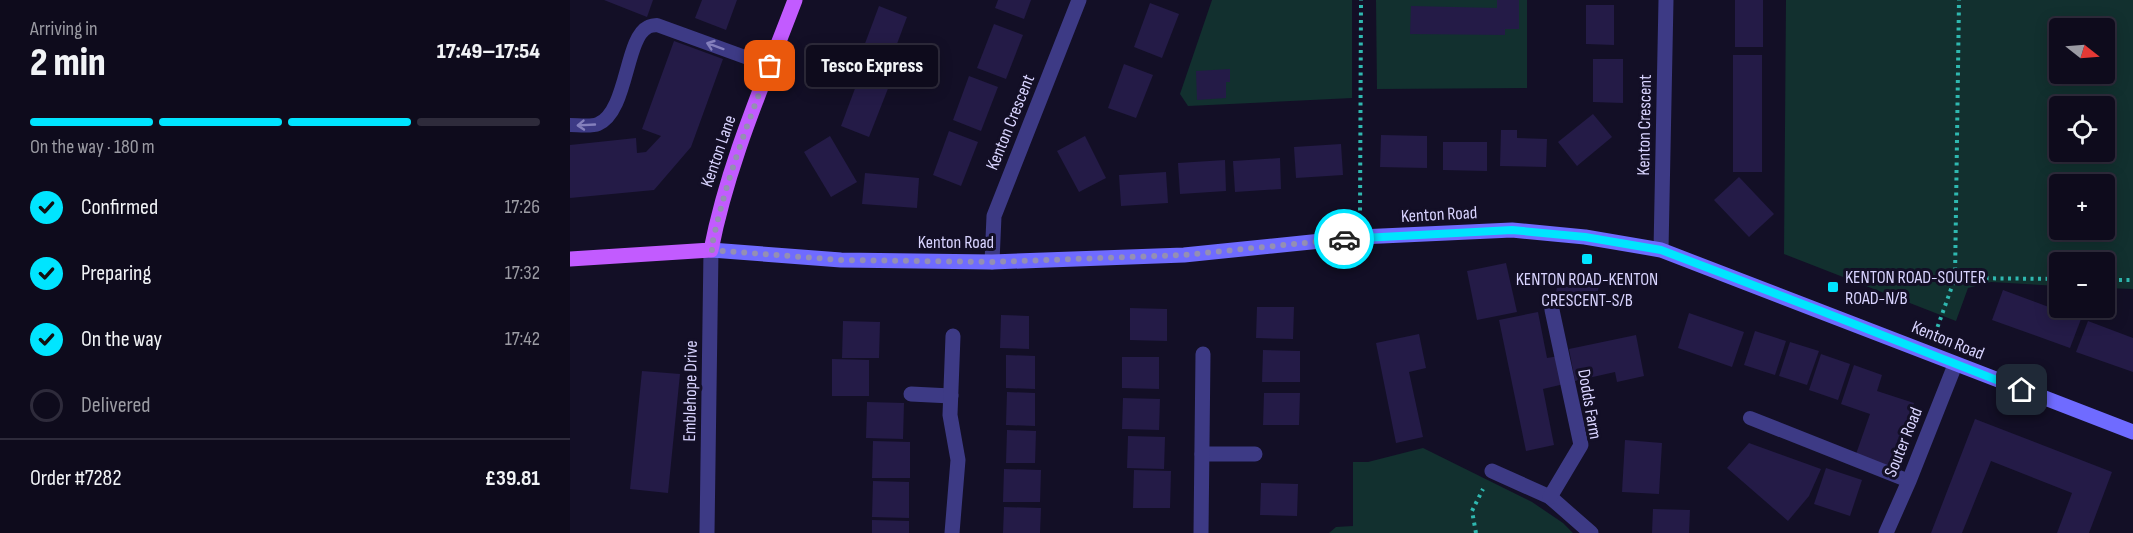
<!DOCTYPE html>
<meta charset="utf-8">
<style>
body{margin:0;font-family:"Sofia Sans Condensed",sans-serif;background:#1c1929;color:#f1f3f6;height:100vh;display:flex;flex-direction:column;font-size:22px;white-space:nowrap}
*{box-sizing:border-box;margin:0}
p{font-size:20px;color:#9b9ba3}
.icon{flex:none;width:33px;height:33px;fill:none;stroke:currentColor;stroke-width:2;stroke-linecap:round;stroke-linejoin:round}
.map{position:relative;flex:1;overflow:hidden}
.panel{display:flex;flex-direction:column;background:#0e0b1c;width:570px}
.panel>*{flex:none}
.needle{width:39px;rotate:107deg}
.tools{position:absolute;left:1479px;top:18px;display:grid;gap:12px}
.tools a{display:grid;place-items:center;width:66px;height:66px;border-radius:6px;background:#0e0b1c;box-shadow:0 3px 15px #0003,0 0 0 2px #2e2b3b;font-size:30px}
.pin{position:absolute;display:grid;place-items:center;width:51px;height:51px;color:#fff;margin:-26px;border-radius:12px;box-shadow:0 3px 9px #0006}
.courier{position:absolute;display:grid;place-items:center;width:60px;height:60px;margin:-30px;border:4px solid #00e5ff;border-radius:50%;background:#fff;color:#222;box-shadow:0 2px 8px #0007}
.bubble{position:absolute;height:42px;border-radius:6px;background:#0e0b1c;box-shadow:0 3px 15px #0003,0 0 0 2px #2e2b3b;font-size:20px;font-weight:800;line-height:42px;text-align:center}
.headline em{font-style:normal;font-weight:800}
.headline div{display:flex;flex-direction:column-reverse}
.headline{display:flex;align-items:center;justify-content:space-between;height:102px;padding:0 30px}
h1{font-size:39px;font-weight:800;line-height:45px}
.bar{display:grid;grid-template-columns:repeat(4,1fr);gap:9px 6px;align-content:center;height:72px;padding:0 30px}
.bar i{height:8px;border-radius:4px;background:#2e2b3b}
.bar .current{background:#00e5ff}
.bar p{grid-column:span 4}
.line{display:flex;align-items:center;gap:15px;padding:0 30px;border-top:2px solid #2e2b3b}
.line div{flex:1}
ol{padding:0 30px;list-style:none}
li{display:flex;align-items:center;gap:18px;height:66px}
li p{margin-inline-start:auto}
li .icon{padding:6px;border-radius:50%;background:#00e5ff;color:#111;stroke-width:4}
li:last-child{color:#9b9ba3}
li i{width:33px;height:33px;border:3px solid #2e2b3b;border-radius:50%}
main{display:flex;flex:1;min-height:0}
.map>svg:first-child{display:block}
</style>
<main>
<section class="panel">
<div class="headline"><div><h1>2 min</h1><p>Arriving in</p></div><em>17:49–17:54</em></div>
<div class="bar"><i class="current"></i><i class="current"></i><i class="current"></i><i></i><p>On the way · 180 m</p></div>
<ol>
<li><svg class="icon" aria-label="check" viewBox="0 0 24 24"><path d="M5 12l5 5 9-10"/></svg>Confirmed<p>17:26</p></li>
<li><svg class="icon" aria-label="check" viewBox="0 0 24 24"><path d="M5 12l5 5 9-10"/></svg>Preparing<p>17:32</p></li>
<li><svg class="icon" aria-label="check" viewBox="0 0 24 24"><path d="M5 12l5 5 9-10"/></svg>On the way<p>17:42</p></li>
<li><i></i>Delivered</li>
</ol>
<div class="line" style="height:78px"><div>Order #7282</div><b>£39.81</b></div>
</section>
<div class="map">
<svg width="1563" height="533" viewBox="0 0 1563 533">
<rect width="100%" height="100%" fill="#130f26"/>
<!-- green -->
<g fill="#12302f" fill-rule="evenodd">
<path d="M642,0H782V98L618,106L610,94Z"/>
<path d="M806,0H957V88L807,89Z"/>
<path d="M1216,0H1563V289L1535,288L1534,262H1490L1489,286L1421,282L1398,288L1386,321L1214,254ZM1490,28H1534V74H1490ZM1490,106H1534V152H1490ZM1534,184V230H1490V184Z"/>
<path d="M853,448L962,502L993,523L1003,533H759L766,527L783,526V462H798Z"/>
</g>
<!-- building -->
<g fill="#241b47">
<path d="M34,0H83L77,17Z"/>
<path d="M132,0H167L156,30L125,18Z"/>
<path d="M428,0H461L454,19L425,8Z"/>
<path d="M927,0H949V29H935V35L840,34L841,6L927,8Z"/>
<rect x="1165" y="0" width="28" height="47"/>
<path d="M580,3L609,14L592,58L564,47Z"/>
<path d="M1016,5H1044V45L1016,44Z"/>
<path d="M309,6L337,17L318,68L290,57Z"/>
<path d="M424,24L453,35L436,79L407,68Z"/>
<path d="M104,41L153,59L121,147L84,190L0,198V145L66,138L67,153L76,152L91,136L72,129Z"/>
<rect x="1163" y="55" width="29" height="117"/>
<path d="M1023,59H1053V103L1023,102Z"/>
<path d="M554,64L583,75L566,118L538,108Z"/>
<path d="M660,69V82H656V98L627,100L626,71Z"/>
<path d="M290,75L319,86L299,137L271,126Z"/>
<path d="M399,76L428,87L411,131L383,120Z"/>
<path d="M1023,114L1042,137L1007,166L988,142Z"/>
<path d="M931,130H947V138L977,139L976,167L930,166Z"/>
<path d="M379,131L408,142L391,186L363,175Z"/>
<path d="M811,135L857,136V168L810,167Z"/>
<path d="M260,136L287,182L261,197L234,152Z"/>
<path d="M515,136L536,178L509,192L487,151Z"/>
<path d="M873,142H917V171L873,170Z"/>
<path d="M771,144L773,175L726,178L724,147Z"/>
<path d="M710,158L711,189L665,192L663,161Z"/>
<path d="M655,160L656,191L610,194L608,163Z"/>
<path d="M596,172L598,203L551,206L549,175Z"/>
<path d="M295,173L349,178L347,208L292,204Z"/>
<path d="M1169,177L1204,214L1179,237L1144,200Z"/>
<path d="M936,263L947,312L907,320L897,271Z"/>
<path d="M989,273L1030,280L1025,307L985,300Z"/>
<path d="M1433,290L1511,319L1500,348L1422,320Z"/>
<path d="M687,307H724L723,339L686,338Z"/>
<path d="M560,308L597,309V341L560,340Z"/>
<path d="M968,312L977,358L989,356L994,384L973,389L984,445L956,451L929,320Z"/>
<path d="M1119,313L1174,332L1162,367L1108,348Z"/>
<path d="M431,315L459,316V349L430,348Z"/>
<path d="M273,321L310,322L309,358H272Z"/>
<path d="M1518,321L1563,338V372L1506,352Z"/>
<path d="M1185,331L1216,341L1205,375L1174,365Z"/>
<path d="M849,334L856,368L839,372L853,437L826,443L806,343Z"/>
<path d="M1066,335L1074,376L1047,382L1045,372L1005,381L999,349Z"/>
<path d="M1220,342L1249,351L1237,385L1209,376Z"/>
<path d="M693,350L730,351V382H692Z"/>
<path d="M1251,354L1280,364L1268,400L1239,390Z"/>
<path d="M436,355L465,356V389L436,388Z"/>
<path d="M552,357H589V389L552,388Z"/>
<path d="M262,359L299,360V396H262Z"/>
<path d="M1284,365L1312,375L1307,391L1344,403L1322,470L1285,457L1300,414L1271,404Z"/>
<path d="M72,371L110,374L98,493L60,489Z"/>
<path d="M437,392L465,393V426L436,425Z"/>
<path d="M694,393H730L729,425H693Z"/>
<path d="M553,398L590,399L589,430L552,429Z"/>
<path d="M297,402L334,403L333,439L296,438Z"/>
<path d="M1405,419L1542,472L1519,533H1487L1502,493L1421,461L1392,533H1361Z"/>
<path d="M437,430L466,431L465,463H436Z"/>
<path d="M558,436L595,437L594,469L557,468Z"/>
<path d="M1055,440L1092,443L1089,494L1052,492Z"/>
<path d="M303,441L340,442V478H302Z"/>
<path d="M1179,443L1251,469L1239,496L1218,521L1157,468Z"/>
<path d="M1256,468L1292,480L1280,516L1244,504Z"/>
<path d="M434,469L471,470L470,502H433Z"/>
<path d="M564,470L601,471L600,508H563Z"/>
<path d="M303,481L339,482V518L302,517Z"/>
<path d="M691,483L728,484L727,516L690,515Z"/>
<path d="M434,507L471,508L470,533H433Z"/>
<path d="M1083,509L1120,510L1119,533H1082Z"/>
<path d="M302,520L339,521V533H302Z"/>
</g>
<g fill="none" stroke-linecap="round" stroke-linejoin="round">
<!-- path -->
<g stroke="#2fb8b0" stroke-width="4" stroke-dasharray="3 4.5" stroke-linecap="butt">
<path d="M790,218L791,0"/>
<path d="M1385,278L1389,0"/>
<path d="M1534,280H1563"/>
<path d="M1365,334L1385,278L1490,279"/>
<path d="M906,533L902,511L913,489"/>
</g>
<!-- lane -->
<g stroke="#3d3a85" stroke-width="14">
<path d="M0,125C8,125 21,127 28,124C58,111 55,38 78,27C78,26 86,25 87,25L200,66"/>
<path d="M1180,418L1339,481"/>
</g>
<!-- street -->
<g stroke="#3d3a85" stroke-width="15">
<path d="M1091,250L1096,0"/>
<path d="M422,262L424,216L509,0"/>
<path d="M341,394L381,396"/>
<path d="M632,454H685"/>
<path d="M922,471L980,497L1021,533"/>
<path d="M980,497L1011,445L982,310"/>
<path d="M137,533L141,250"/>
<path d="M382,533L388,460L380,415L383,336"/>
<path d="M631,533L633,354"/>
<path d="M1316,533L1339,481L1385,365"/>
</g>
<!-- secondary -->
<path stroke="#6f6bff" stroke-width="15" d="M141,250L271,260L422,262L614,255L790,237L942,230L1015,237L1091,250L1563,432"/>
<!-- primary -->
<path stroke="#c25bff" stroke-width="15" d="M0,259L141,250C158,163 194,82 225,0"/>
</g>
<!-- one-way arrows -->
<defs><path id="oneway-shaft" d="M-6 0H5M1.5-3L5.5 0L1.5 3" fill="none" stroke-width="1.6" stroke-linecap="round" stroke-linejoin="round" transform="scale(1.5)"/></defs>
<g stroke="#837fbc">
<use href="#oneway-shaft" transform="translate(145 46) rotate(-160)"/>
<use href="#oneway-shaft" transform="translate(16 125) rotate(177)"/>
</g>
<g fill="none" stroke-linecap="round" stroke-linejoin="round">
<!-- done -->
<path stroke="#948fb3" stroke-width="6" stroke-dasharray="0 10.8" d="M200,66C176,127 154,186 141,250L271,260L422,262L614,255L774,239"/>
<!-- route -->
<path stroke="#00e5ff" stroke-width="8" d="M774,239L942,230L1015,237L1091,250L1251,311L1452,390"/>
</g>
<!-- markers -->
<g fill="#00e5ff" stroke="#130f26" stroke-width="2">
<rect x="1011" y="253" width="12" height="12" rx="3"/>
<rect x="1257" y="281" width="12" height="12" rx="3"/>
</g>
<g text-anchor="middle" stroke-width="6" stroke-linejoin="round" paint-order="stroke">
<!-- street labels -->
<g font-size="18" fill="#d9d4ff" stroke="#130f26">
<text transform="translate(440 122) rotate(-68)" y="6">Kenton Crescent</text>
<text transform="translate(1074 125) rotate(-89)" y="6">Kenton Crescent</text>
<text transform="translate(148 151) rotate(-71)" y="6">Kenton Lane</text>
<text transform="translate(869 214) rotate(-3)" y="6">Kenton Road</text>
<text x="386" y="248">Kenton Road</text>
<text transform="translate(1378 340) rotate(22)" y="6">Kenton Road</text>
<text transform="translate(120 391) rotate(-89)" y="6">Emblehope Drive</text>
<text transform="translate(1020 404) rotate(80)" y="6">Dodds Farm</text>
<text transform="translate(1333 442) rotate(-68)" y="6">Souter Road</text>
</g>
<!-- poi labels -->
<g font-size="18" fill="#d9d4ff" stroke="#130f26" text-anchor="start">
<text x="1275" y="283">KENTON ROAD-SOUTER<tspan x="1275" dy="21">ROAD-N/B</tspan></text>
<text x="1017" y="285" text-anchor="middle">KENTON ROAD-KENTON<tspan x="1017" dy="21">CRESCENT-S/B</tspan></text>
</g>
</g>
</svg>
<div class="tools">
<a><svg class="needle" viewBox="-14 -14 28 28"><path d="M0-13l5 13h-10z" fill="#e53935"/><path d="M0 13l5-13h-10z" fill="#9b9ba3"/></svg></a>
<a><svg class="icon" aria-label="locate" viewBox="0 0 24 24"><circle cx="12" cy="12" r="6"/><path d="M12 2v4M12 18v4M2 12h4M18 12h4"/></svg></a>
<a>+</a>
<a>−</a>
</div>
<div class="pin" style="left:200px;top:66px;background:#ea580c"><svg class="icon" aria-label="bag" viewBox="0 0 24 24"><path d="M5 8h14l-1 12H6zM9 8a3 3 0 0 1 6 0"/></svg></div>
<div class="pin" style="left:1452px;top:390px;background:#1f2937"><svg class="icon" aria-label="home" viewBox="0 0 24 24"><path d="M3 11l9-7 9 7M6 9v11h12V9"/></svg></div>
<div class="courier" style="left:774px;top:239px"><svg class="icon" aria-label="car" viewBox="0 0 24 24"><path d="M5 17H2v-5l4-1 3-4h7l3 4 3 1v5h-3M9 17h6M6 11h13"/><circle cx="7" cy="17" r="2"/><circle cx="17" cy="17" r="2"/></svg></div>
<div class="bubble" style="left:236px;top:45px;width:132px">Tesco Express</div>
</div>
</main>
